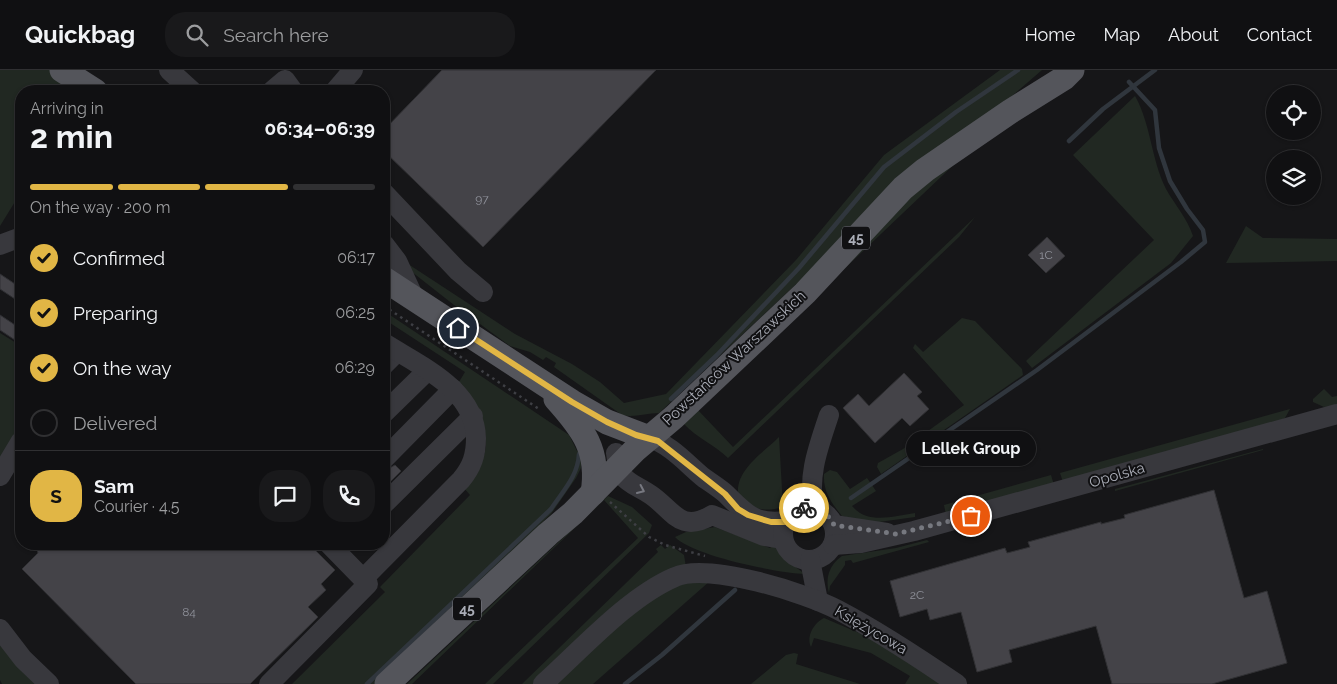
<!DOCTYPE html>
<meta charset="utf-8">
<style>
body{margin:0;font-family:Raleway,sans-serif;background:#19191b;color:#f1f3f6;height:100vh;display:flex;flex-direction:column;font-size:19px;white-space:nowrap}
*{box-sizing:border-box;margin:0}
p{font-size:16px;color:#9c9d9f}
.icon{flex:none;width:28px;height:28px;fill:none;stroke:currentColor;stroke-width:2;stroke-linecap:round;stroke-linejoin:round}
.map{position:relative;flex:1;overflow:hidden}
.drawer{position:absolute;left:15px;top:15px;width:375px;height:465px;display:flex;flex-direction:column;background:#101012;border-radius:20px;box-shadow:0 1px 4px #0004,0 0 0 1px #303032}
.drawer>*{flex:none}
.fabs{position:absolute;left:1266px;top:15px;display:grid;gap:10px}
.fabs a{display:grid;place-items:center;width:55px;height:55px;border-radius:50%;background:#101012;box-shadow:0 1px 4px #0004,0 0 0 1px #303032;font-size:25px}
.pin{position:absolute;display:grid;place-items:center;width:42px;height:42px;color:#fff;margin:-21px;border:2px solid #fff;border-radius:50%;box-shadow:0 1px 5px #0007}
.courier{position:absolute;display:grid;place-items:center;width:50px;height:50px;margin:-25px;border:4px solid #e1b645;border-radius:50%;background:#fff;color:#222;box-shadow:0 1px 6px #0007}
.bubble{position:absolute;height:35px;border-radius:18px;background:#101012;box-shadow:0 1px 4px #0004,0 0 0 1px #303032;font-size:16px;font-weight:700;line-height:35px;text-align:center}
.summary em{font-style:normal;font-weight:700}
.summary div{display:flex;flex-direction:column-reverse}
.summary{display:flex;align-items:center;justify-content:space-between;height:85px;padding:0 15px}
h1{font-size:32px;font-weight:700;line-height:38px}
.bar{display:grid;grid-template-columns:repeat(4,1fr);gap:8px 5px;align-content:center;height:60px;padding:0 15px}
.bar i{height:6px;border-radius:4px;background:#303032}
.bar .on{background:#e1b645}
.bar p{grid-column:span 4}
.line{display:flex;align-items:center;gap:12px;padding:0 15px;border-top:1px solid #303032}
.line div{flex:1}
.round{display:grid;place-items:center;flex:none;width:52px;height:52px;border-radius:20px;background:#19191b}
ol{padding:0 15px;list-style:none}
li{display:flex;align-items:center;gap:15px;height:55px}
li p{margin-inline-start:auto}
li .icon{padding:5px;border-radius:50%;background:#e1b645;color:#111;stroke-width:4}
li:last-child{color:#9c9d9f}
li i{width:28px;height:28px;border:2px solid #303032;border-radius:50%}
header{display:flex;align-items:center;gap:30px;box-sizing:border-box;height:70px;padding:0 25px;background:#101012;border-bottom:1px solid #303032}
header strong{font-size:24px}
nav{display:flex;gap:28px;margin-inline-start:auto;font-size:18px}
.search{width:350px;height:45px;background:#19191b;display:flex;align-items:center;gap:12px;box-sizing:border-box;padding:0 18px;border-radius:20px;color:#9c9d9f;font-size:19px}
.map>svg:first-child{display:block}
</style>
<header>
<strong>Quickbag</strong>
<div class="search"><svg class="icon" aria-label="search" viewBox="0 0 24 24"><circle cx="10" cy="10" r="6"/><path d="M15 15l6 6"/></svg>Search here</div>
<nav><a>Home</a><a>Map</a><a>About</a><a>Contact</a></nav>
</header>
<div class="map">
<svg width="1337" height="614" viewBox="0 0 1337 614">
<rect width="100%" height="100%" fill="#161618"/>
<!-- green -->
<g fill="#212822">
<path d="M0,0H62L86,21H21V122L0,156Z"/>
<path d="M1000,0H1042L808,203L659,343C646,343 634,348 622,345L554,297L556,293L546,287L543,290L530,282L510,276L454,235L412,202L402,190L515,264L572,294L600,312L624,333L666,324L796,190L884,85Z"/>
<path d="M1135,26C1151,54 1151,89 1166,119C1175,135 1187,148 1193,166L1171,193L1032,298L1026,291L1154,170L1073,85Z"/>
<path d="M964,85L697,339L733,377L975,147L959,167L728,388C715,375 697,368 684,354L685,349L816,224L913,122Z"/>
<path d="M1246,156L1263,168L1337,169V191L1226,193Z"/>
<path d="M384,241L569,365L577,381L581,380V398L576,408L551,444L374,614H292L385,522L380,517L470,425L463,417C502,377 485,353 459,312L465,302L384,249Z"/>
<path d="M962,248L975,251L1022,299L1023,305L881,404L877,397L878,393L903,379L964,335L913,278L915,274L923,282Z"/>
<path d="M0,263L21,276V371L0,406Z"/>
<path d="M1324,319L1332,327L1337,326V336L1324,337L1313,332V329Z"/>
<path d="M1290,339L1285,348L1275,353L1063,412L1060,403Z"/>
<path d="M779,367L783,437C762,443 750,439 738,422C737,399 764,382 779,367Z"/>
<path d="M1263,379V380L1115,421V419Z"/>
<path d="M830,400L837,402L850,419L867,408L876,421L852,436C868,455 893,446 915,443V447L872,453L842,446C831,432 823,422 824,404Z"/>
<path d="M1051,405L1054,415L946,445L944,435Z"/>
<path d="M608,426L632,437L652,455L649,463L493,614H485L638,468L604,430L412,614H407Z"/>
<path d="M715,457L770,478L773,475L790,493L805,504C778,503 693,486 675,467L686,462Z"/>
<path d="M927,470L929,472L853,493L851,490L845,491V495L830,516L829,523C825,508 829,495 842,486L896,478Z"/>
<path d="M661,475L665,479L670,475L684,485L686,497L538,614H522L658,482L656,479Z"/>
<path d="M719,503L593,614H543L654,517Z"/>
<path d="M824,548L873,569L946,614H905L910,606L871,583L814,568L811,577C806,566 814,553 824,548Z"/>
<path d="M0,574L36,614H2L0,610Z"/>
<path d="M794,583L798,584L796,594L860,614H751L786,585Z"/>
</g>
<g fill="none" stroke-linecap="round" stroke-linejoin="round">
<!-- stream -->
<g stroke="#30363d" stroke-width="4.5">
<path d="M1069,71L1103,39L1155,0"/>
<path d="M671,329L717,285L799,198L884,97L956,42L1018,0"/>
<path d="M851,428L1037,300L1181,192L1205,172L1203,160L1187,139L1170,111L1159,78L1155,40L1129,12"/>
<path d="M367,614L551,439C563,421 578,406 579,384"/>
<path d="M625,614L662,585L735,520"/>
</g>
</g>
<!-- building -->
<g fill="#444348" stroke="#313134">
<path d="M442,0H656L483,177L384,81V60Z"/>
<path d="M1047,167L1065,186L1046,203L1028,185Z"/>
<path d="M0,204L21,218V233L0,219Z"/>
<path d="M0,245L21,259V274L0,260Z"/>
<path d="M904,303L922,322L917,326L929,339L910,356L902,348L875,373L843,338L858,324L869,336Z"/>
<path d="M395,395L401,401L384,418V401Z"/>
<path d="M1214,420L1244,528L1267,521L1287,593L1212,614H1112L1096,556L1009,580L1012,592L977,602L961,542L930,550L927,539L900,547L890,511L1005,478L1007,483L1030,477L1028,472L1101,452V454L1125,448L1124,445Z"/>
<path d="M35,474H309L335,500L321,514L326,520L308,537L318,547L250,614H136L22,499L38,483Z"/>
</g>
<g fill="none" stroke-linecap="round" stroke-linejoin="round">
<!-- path -->
<g stroke="#3e3f44" stroke-width="2.5" stroke-dasharray="2.5 4" stroke-linecap="butt">
<path d="M384,236L539,339"/>
<path d="M610,432L649,467L665,475L705,486"/>
</g>
<!-- minor -->
<g stroke="#38383d" stroke-width="20">
<path d="M169,0L192,21"/>
<path d="M272,21L285,10L293,21"/>
<path d="M335,21L353,0"/>
<path d="M384,123L458,201L483,222"/>
<path d="M384,174L397,191L415,230"/>
<path d="M0,175L21,167"/>
<path d="M384,295L397,282"/>
<path d="M384,343L427,301"/>
<path d="M649,368C670,374 687,394 704,408C711,413 719,418 726,424C745,443 755,455 785,451"/>
<path d="M616,383C619,413 630,411 651,425C673,440 680,464 712,445L764,466L782,469"/>
<path d="M384,389L453,319"/>
<path d="M0,406L21,371"/>
<path d="M384,434L473,346"/>
<circle cx="809" cy="464" r="26"/>
<path d="M814,438C807,405 819,376 829,345"/>
<path d="M834,455L887,463"/>
<path d="M833,475L861,473L914,461L1337,344"/>
<path d="M810,490L818,531"/>
<path d="M363,509L461,410C472,397 476,385 476,368C475,319 420,296 384,273"/>
<path d="M0,559L23,589L49,614"/>
<path d="M269,614L368,514L329,474"/>
<path d="M543,614C581,580 628,527 675,507C708,492 806,523 838,540C880,562 919,588 957,614"/>
</g>
<!-- major -->
<g stroke="#54555b" stroke-width="25">
<path d="M62,0L95,21"/>
<path d="M384,209L572,332L607,352L649,368"/>
<path d="M556,329C583,359 600,381 593,423"/>
<path d="M387,614L548,464L573,443L635,380L674,347L805,223L903,118L925,100L1011,41L1064,8L1072,0"/>
</g>
</g>
<!-- one-way arrows -->
<defs><path id="oneway-chevron" d="M-2-3.5L2.5 0L-2 3.5" fill="none" stroke-width="1.6" stroke-linecap="round" stroke-linejoin="round" transform="scale(1.25)"/></defs>
<use stroke="#777880" href="#oneway-chevron" transform="translate(641 420) rotate(25)"/>
<g fill="none" stroke-linecap="round" stroke-linejoin="round">
<!-- done -->
<path stroke="#76787f" stroke-width="5" stroke-dasharray="0 9" d="M804,438C818,436 828,443 834,455L896,464L971,446"/>
<!-- route -->
<path stroke="#e1b645" stroke-width="6" d="M458,258L572,332L607,352L636,365L658,371L725,424L738,439L748,445L771,452H785L794,441L804,438"/>
</g>
<g text-anchor="middle" stroke-width="4" stroke-linejoin="round" paint-order="stroke">
<!-- number labels -->
<g font-size="12" fill="#90929b">
<text x="482" y="133">97</text>
<text x="1046" y="189">1C</text>
<text x="917" y="529">2C</text>
<text x="189" y="546">84</text>
</g>
<!-- shield labels -->
<g fill="#111113" stroke="#7c7e86" stroke-width="1">
<rect x="842" y="156.5" width="28" height="23" rx="4"/>
<rect x="453" y="527.5" width="28" height="23" rx="4"/>
</g>
<g font-size="14" font-weight="bold" fill="#aaadb7">
<text x="856" y="173">45</text>
<text x="467" y="544">45</text>
</g>
<!-- street labels -->
<g font-size="15" fill="#aaadb7" stroke="#111113">
<text transform="translate(734 288) rotate(-43)" y="5">Powstańców Warszawskich</text>
<text transform="translate(1117 405) rotate(-16)" y="5">Opolska</text>
<text transform="translate(871 560) rotate(30)" y="5">Księżycowa</text>
</g>
</g>
</svg>
<div class="fabs">
<a><svg class="icon" aria-label="locate" viewBox="0 0 24 24"><circle cx="12" cy="12" r="6"/><path d="M12 2v4M12 18v4M2 12h4M18 12h4"/></svg></a>
<a><svg class="icon" aria-label="layers" viewBox="0 0 24 24"><path d="M12 4l9 5-9 5-9-5zM3 14l9 5 9-5"/></svg></a>
</div>
<div class="pin" style="left:971px;top:446px;background:#ea580c"><svg class="icon" aria-label="bag" viewBox="0 0 24 24"><path d="M5 8h14l-1 12H6zM9 8a3 3 0 0 1 6 0"/></svg></div>
<div class="pin" style="left:458px;top:258px;background:#1f2937"><svg class="icon" aria-label="home" viewBox="0 0 24 24"><path d="M3 11l9-7 9 7M6 9v11h12V9"/></svg></div>
<div class="courier" style="left:804px;top:438px"><svg class="icon" aria-label="bike" viewBox="0 0 24 24"><circle cx="6" cy="16" r="4"/><circle cx="18" cy="16" r="4"/><path d="M6 16l4-8h5l3 8M10 8l3 8H6M13 5h3"/></svg></div>
<div class="bubble" style="left:906px;top:361px;width:130px">Lellek Group</div>
<section class="drawer">
<div class="summary"><div><h1>2 min</h1><p>Arriving in</p></div><em>06:34–06:39</em></div>
<div class="bar"><i class="on"></i><i class="on"></i><i class="on"></i><i></i><p>On the way · 200 m</p></div>
<ol>
<li><svg class="icon" aria-label="check" viewBox="0 0 24 24"><path d="M5 12l5 5 9-10"/></svg>Confirmed<p>06:17</p></li>
<li><svg class="icon" aria-label="check" viewBox="0 0 24 24"><path d="M5 12l5 5 9-10"/></svg>Preparing<p>06:25</p></li>
<li><svg class="icon" aria-label="check" viewBox="0 0 24 24"><path d="M5 12l5 5 9-10"/></svg>On the way<p>06:29</p></li>
<li><i></i>Delivered</li>
</ol>
<div class="line" style="height:90px"><b class="round" style="background:#e1b645;color:#111">S</b><div><b>Sam</b><p>Courier · 4.5</p></div><a class="round"><svg class="icon" aria-label="chat" viewBox="0 0 24 24"><path d="M4 5h16v11H9l-5 4z"/></svg></a><a class="round"><svg class="icon" aria-label="phone" viewBox="0 0 24 24"><path d="M5 4h4l2 5-3 2q2 4 5 5l2-3 5 2v4C11 20 4 13 5 4z"/></svg></a></div>
</section>
</div>
